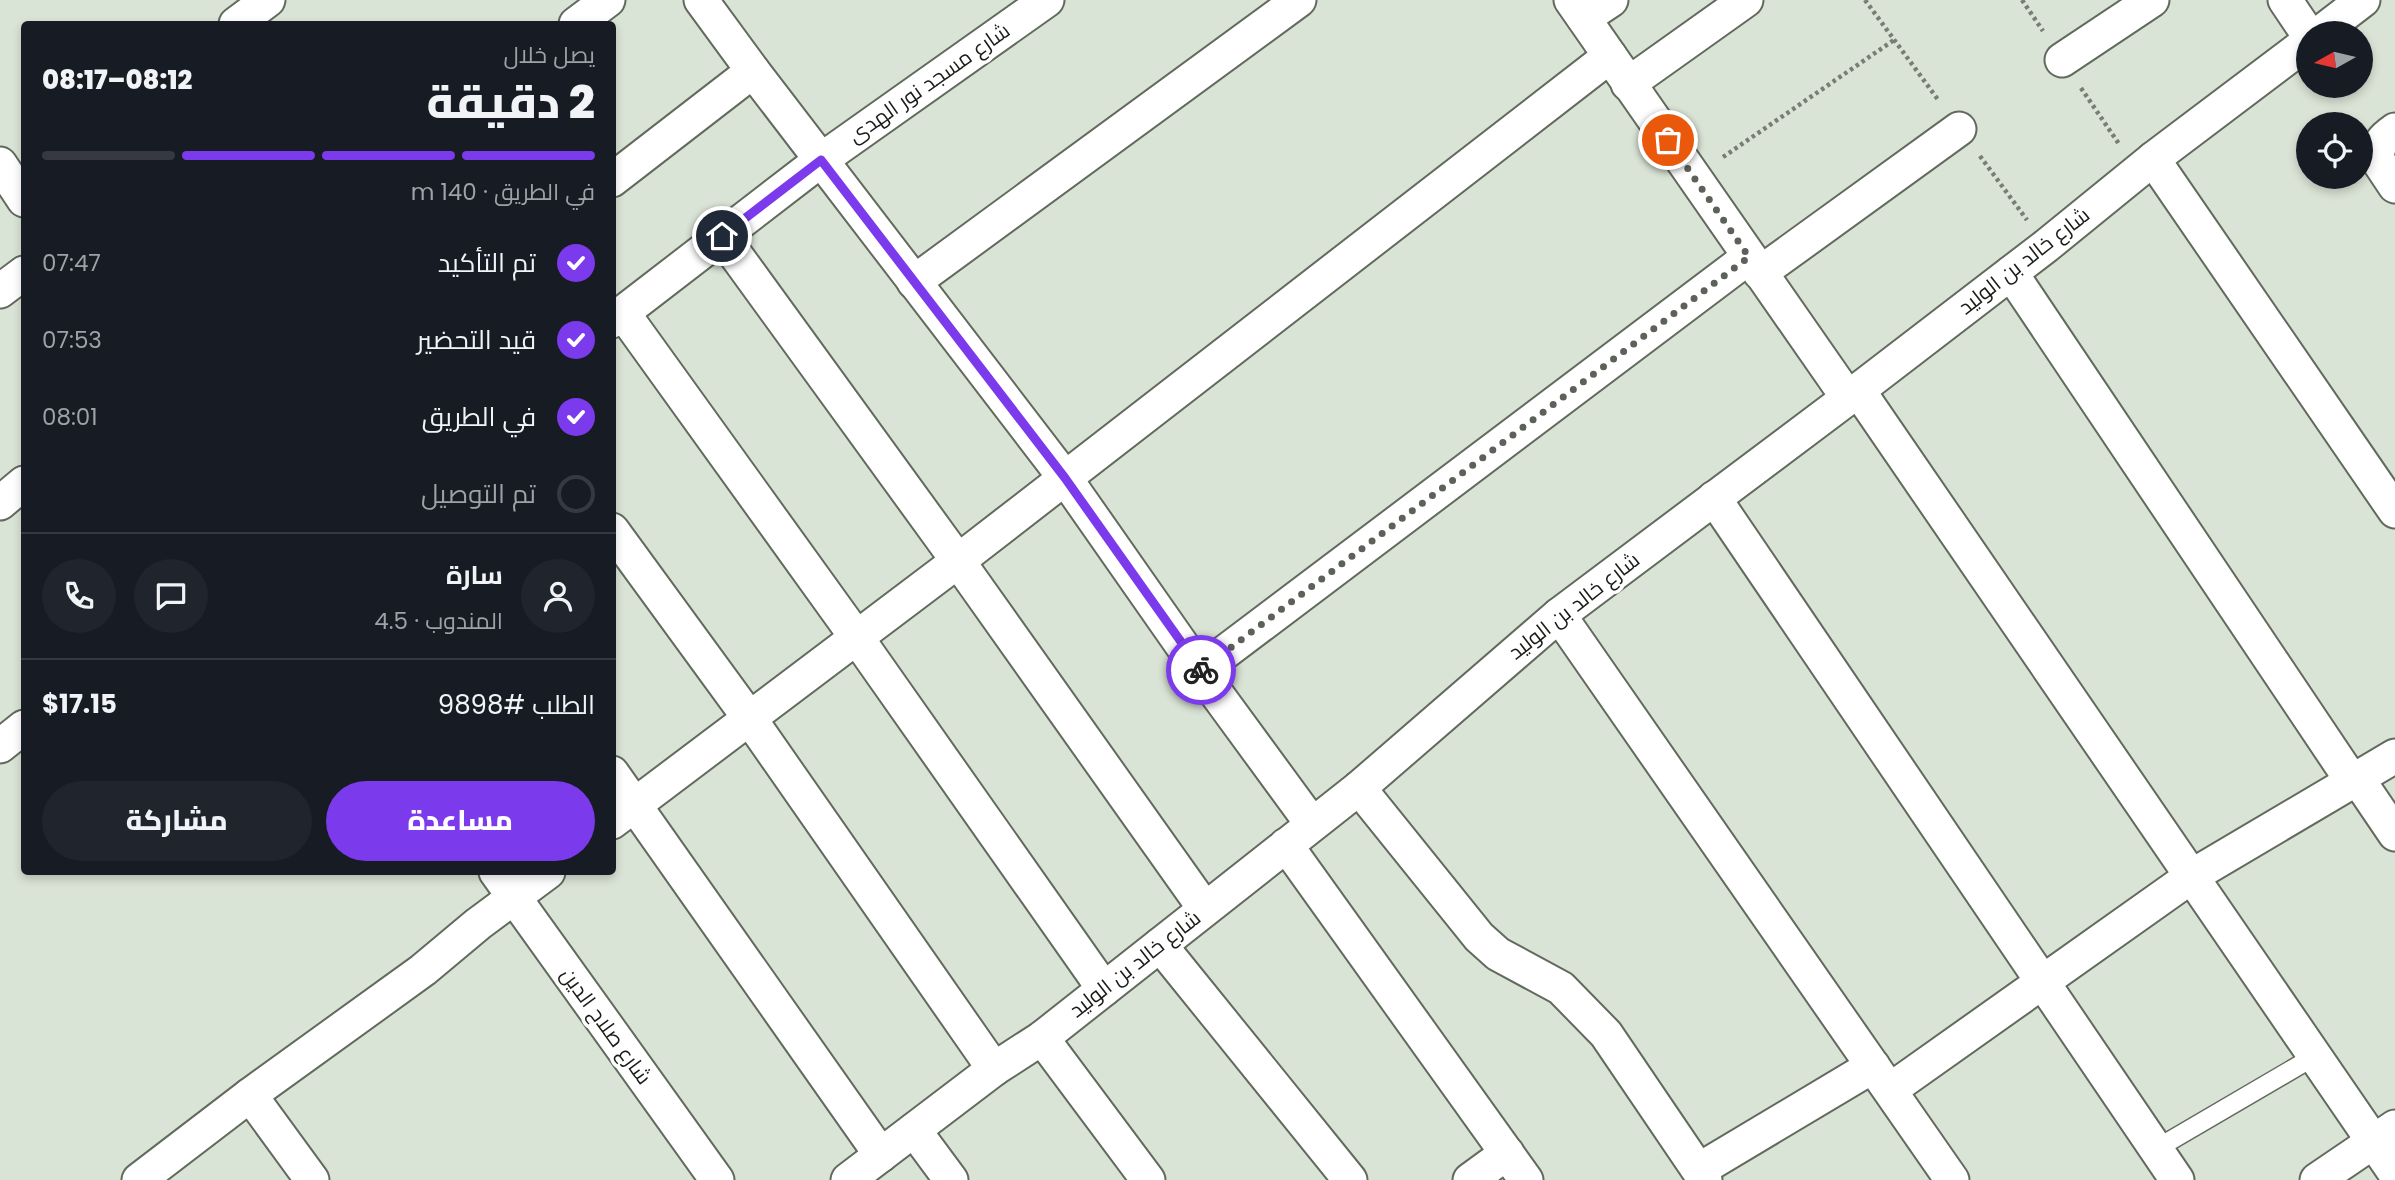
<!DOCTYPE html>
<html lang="ar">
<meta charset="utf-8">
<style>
body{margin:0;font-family:Poppins,Cairo,sans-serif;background:#20242c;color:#f1f3f6;direction:rtl;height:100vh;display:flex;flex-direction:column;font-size:26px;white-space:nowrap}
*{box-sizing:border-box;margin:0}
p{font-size:23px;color:#9ea1a6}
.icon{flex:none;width:38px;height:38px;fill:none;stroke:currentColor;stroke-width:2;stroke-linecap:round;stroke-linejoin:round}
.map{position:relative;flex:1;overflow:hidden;direction:ltr}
.details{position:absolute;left:21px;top:21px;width:595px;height:854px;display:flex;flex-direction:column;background:#171b24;border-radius:7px;box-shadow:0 4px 10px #0003;direction:rtl}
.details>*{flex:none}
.needle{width:46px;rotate:262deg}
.controls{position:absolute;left:2296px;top:21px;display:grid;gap:14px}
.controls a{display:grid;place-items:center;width:77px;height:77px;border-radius:50%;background:#171b24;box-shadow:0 4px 10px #0003;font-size:35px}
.pin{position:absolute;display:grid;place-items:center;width:60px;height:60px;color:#fff;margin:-30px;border:4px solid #fff;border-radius:50%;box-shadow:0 2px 7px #0007}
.courier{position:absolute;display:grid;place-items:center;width:70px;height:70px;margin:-35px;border:5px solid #7c3aed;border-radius:50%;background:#fff;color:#222;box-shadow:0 2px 9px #0007}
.overview em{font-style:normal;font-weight:800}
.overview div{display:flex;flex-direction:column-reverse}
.overview{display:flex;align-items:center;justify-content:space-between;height:119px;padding:0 21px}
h1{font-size:46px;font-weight:800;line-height:52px}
.bar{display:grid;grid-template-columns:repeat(4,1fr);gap:10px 7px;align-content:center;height:84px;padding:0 21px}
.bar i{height:9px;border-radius:5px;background:#363941}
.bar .on{background:#7c3aed}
.bar p{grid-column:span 4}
.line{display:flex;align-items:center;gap:18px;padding:0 21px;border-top:2px solid #363941}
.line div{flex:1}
.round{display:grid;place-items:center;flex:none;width:74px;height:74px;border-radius:37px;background:#20242c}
ol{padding:0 21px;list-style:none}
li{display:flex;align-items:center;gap:21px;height:77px}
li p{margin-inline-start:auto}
li .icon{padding:7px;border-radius:50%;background:#7c3aed;color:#fff;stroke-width:4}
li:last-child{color:#9ea1a6}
li i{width:38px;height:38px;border:4px solid #363941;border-radius:50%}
.primary-button{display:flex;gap:14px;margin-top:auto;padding:14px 21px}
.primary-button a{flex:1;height:80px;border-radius:42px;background:#7c3aed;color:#fff;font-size:28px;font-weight:800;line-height:80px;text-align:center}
.primary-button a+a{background:#20242c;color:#f1f3f6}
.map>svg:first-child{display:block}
</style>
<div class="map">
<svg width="2395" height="1180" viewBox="0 0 2395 1180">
<rect width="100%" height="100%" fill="#dae4d6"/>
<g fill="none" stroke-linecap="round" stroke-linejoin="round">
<!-- lane casing -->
<g stroke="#616a5d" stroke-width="21">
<path id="lane" d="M2156,1149L2315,1056"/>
</g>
<!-- street casing -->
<g stroke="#616a5d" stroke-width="37">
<g id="street">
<path d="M701,0L753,71L1065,478L1200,671L1312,824"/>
<path d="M1571,0L1848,398"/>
<path d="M2285,0L2308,34"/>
<path d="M1584,18L1611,0"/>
<path d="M236,24L268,0"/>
<path d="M576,24L608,0"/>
<path d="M2320,33L2363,0"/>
<path d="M2062,60L2152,0"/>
<path d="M1628,84L1746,0"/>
<path d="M2395,130C2382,139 2378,144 2377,159L2395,186"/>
<path d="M2153,159L2395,511"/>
<path d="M0,164L24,200"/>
<path d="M612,180L753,71"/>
<path d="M722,236L958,561L1205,909"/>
<path d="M1760,273L1959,129"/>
<path d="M2011,273L2352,781"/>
<path d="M914,282L1299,0"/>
<path d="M0,291L24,273"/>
<path d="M623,313L857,638L1104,989"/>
<path d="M612,321L821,160L1047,0"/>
<path d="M1858,390L2395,1173"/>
<path d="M1714,498L2177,1180"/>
<path d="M0,503L24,483"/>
<path d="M612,530L750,719L994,1069"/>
<path d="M1559,615L1952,1180"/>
<path d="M1200,671L1749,257"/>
<path d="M0,746L24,727"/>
<path d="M612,773L881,1155"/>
<path d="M2357,778L2395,834"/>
<path d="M1359,788L1479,937L1498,954L1561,988L1606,1034L1705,1180"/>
<path d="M612,822L958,561L1610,56"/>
<path d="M1286,845L1526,1180"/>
<path d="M496,872L717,1180"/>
<path d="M1160,945L1350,1180"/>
<path d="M1042,1038L1148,1180"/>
<path d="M1890,1090L2192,876L2395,756"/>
<path d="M250,1095L312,1180"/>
<path d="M914,1130L951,1180"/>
<path d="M1699,1170L1873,1066"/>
<path d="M139,1180L250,1095L423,970L478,924L548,872"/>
<path d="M848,1180L994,1069L1042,1038L1359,788L1559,615L1848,398L2046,246L2153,159L2308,42"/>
<path d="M1470,1180L1507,1153"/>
<path d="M2317,1180L2395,1127"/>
</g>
</g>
<!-- path -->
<g stroke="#787e75" stroke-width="4.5" stroke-dasharray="3.5 3.5" stroke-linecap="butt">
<path d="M1865,0L1939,101"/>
<path d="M2022,0L2043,31"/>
<path d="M2081,88L2119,144"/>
<path d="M1980,156L2027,220"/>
<path d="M1723,157L1894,40"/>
</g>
<!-- lane -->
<use href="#lane" stroke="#fff" stroke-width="18"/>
<!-- street -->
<use href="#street" stroke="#fff" stroke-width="33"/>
</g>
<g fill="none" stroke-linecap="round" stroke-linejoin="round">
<!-- done -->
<path stroke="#5c6159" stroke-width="7" stroke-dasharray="0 12.6" d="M1201,670L1749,257L1668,140"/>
<!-- route -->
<path stroke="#7c3aed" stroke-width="9" d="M722,236L821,160L1065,478L1201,670"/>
</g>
<g text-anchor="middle" stroke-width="7" stroke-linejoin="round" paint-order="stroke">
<!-- street labels -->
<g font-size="21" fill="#181b16" stroke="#fff">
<text transform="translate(929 83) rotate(-35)" y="7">شارع مسجد نور الهدى</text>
<text transform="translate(2024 261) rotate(-38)" y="7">شارع خالد بن الوليد</text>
<text transform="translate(1574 606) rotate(-38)" y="7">شارع خالد بن الوليد</text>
<text transform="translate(1135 964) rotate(-38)" y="7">شارع خالد بن الوليد</text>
<text transform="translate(606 1026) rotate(54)" y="7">شارع صلاح الدين</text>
</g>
</g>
</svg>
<div class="controls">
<a><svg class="needle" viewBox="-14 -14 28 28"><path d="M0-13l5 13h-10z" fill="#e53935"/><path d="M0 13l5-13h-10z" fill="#9ea1a6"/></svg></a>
<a><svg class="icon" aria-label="locate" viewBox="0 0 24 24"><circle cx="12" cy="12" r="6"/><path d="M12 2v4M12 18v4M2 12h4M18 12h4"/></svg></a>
</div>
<div class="pin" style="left:1668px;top:140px;background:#ea580c"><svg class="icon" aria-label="bag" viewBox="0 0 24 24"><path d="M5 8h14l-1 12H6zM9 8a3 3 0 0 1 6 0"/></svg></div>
<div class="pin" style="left:722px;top:236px;background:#1f2937"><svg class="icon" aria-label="home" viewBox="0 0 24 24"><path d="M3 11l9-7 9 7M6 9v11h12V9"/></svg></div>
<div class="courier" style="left:1201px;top:670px"><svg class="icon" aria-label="bike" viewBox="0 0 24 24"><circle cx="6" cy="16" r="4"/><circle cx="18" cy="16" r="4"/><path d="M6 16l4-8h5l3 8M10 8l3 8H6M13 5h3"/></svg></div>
<section class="details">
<div class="overview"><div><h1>2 دقيقة</h1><p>يصل خلال</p></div><em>08:12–08:17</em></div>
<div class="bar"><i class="on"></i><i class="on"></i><i class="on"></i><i></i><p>في الطريق · 140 m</p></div>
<ol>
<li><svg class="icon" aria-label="check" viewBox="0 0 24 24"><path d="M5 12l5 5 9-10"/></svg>تم التأكيد<p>07:47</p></li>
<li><svg class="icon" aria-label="check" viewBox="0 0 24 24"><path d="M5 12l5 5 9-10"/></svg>قيد التحضير<p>07:53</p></li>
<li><svg class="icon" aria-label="check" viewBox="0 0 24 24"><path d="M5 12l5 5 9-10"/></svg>في الطريق<p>08:01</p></li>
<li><i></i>تم التوصيل</li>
</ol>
<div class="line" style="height:126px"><a class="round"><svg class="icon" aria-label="person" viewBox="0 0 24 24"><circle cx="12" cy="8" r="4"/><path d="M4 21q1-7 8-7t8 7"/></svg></a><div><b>سارة</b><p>المندوب · 4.5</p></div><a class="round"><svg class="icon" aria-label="chat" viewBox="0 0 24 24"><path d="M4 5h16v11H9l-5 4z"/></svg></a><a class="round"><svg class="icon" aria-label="phone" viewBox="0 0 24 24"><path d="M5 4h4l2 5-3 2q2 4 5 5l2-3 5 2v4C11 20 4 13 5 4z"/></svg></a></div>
<div class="line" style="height:91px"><div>الطلب #9898</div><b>$17.15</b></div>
<div class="primary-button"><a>مساعدة</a><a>مشاركة</a></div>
</section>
</div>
